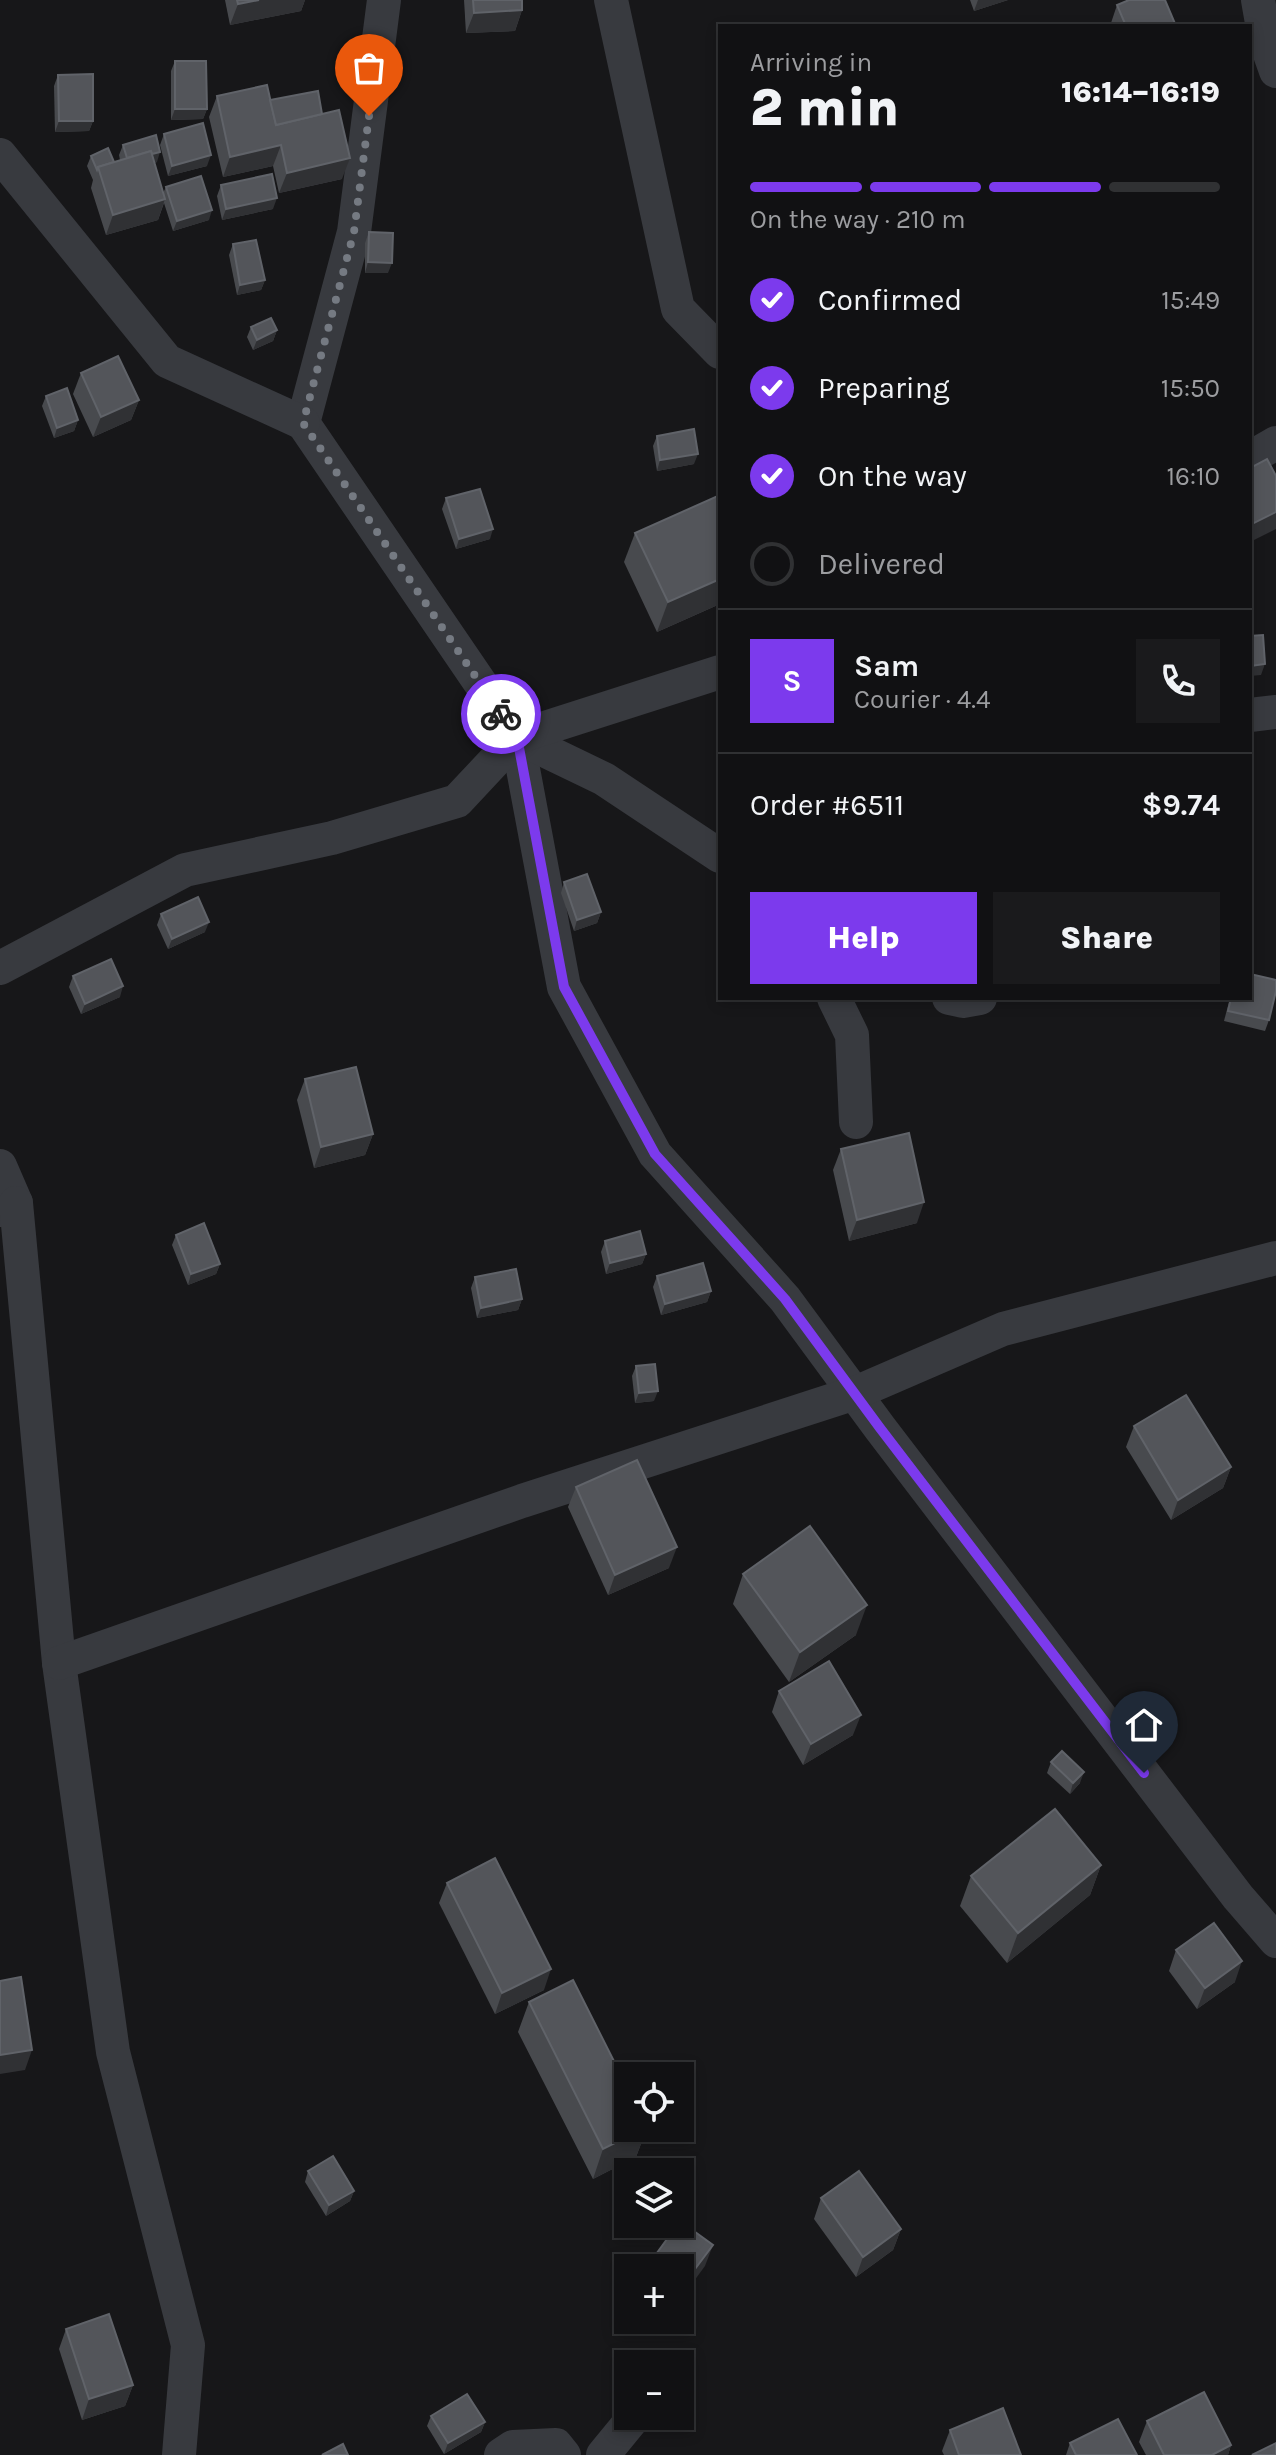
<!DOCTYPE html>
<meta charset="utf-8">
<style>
body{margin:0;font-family:Karla,sans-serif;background:#1a1a1c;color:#f1f3f6;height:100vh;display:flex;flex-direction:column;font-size:30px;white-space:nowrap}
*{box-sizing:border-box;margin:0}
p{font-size:26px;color:#9c9da0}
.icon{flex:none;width:44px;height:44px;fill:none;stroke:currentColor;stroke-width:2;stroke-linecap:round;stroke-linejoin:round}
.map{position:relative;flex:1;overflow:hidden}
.sheet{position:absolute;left:718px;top:24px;width:534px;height:976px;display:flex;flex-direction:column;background:#111113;border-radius:0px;box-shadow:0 4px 12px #0003,0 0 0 2px #303133}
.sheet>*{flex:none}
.fabs{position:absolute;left:614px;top:2062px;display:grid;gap:16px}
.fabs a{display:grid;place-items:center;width:80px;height:80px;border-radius:0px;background:#111113;box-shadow:0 4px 12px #0003,0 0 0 2px #303133;font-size:40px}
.pin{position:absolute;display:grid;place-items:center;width:68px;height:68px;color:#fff;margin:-82px -34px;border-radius:50% 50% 50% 0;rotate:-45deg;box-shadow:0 0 8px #0007}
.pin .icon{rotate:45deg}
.courier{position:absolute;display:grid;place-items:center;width:80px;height:80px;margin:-40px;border:6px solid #7c3aed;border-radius:50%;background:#fff;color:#222;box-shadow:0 2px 10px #0007}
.head em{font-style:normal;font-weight:800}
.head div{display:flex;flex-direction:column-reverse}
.head{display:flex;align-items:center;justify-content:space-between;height:136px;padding:0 32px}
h1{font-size:52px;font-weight:800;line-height:60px}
.bar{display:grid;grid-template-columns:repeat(4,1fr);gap:12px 8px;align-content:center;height:96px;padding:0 32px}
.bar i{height:10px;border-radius:6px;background:#303133}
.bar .current{background:#7c3aed}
.bar p{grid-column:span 4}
.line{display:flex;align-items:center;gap:20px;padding:0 32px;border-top:2px solid #303133}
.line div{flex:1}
.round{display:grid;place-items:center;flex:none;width:84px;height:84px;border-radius:0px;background:#1a1a1c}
ol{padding:0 32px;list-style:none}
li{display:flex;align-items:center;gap:24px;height:88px}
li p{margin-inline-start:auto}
li .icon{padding:8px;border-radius:50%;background:#7c3aed;color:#fff;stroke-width:4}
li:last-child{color:#9c9da0}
li i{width:44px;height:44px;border:4px solid #303133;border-radius:50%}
.button{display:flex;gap:16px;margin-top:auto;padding:16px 32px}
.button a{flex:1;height:92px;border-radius:0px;background:#7c3aed;color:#fff;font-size:32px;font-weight:800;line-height:92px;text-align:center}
.button a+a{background:#1a1a1c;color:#f1f3f6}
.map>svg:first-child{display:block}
</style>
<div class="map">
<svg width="1276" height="2455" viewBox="0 0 1276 2455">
<rect width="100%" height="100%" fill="#171719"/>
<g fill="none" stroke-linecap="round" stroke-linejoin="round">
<!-- street -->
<g stroke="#383a3f" stroke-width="34">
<path d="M384,0L354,232L303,423L517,737L564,987L655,1154L785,1299L880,1428L1238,1897L1276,1941"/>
<path d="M611,0L678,309L720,352"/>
<path d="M1258,0L1265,40L1276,71"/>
<path d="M0,155L167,361L303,423"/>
<path d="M1250,458L1276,443"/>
<path d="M1250,715L1276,712"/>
<path d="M517,737L604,779L720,856"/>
<path d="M0,968L185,870L332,838L457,801L517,737L720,672"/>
<path d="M834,998L852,1035L856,1122"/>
<path d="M949,998L963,1001L980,998"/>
<path d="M0,1166L16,1203L0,1210"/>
<path d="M16,1203L59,1663L113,2052L188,2345L179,2455"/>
<path d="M59,1663L522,1501L855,1393L1003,1329L1276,1258"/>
<path d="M501,2455L513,2447L556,2445L564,2455"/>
<path d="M603,2455L635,2416"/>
</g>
</g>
<!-- wall -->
<g fill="#484a4e">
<path d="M225,0H305L301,11L230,25Z"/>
<path d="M464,0H522V10L515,31L466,33Z"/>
<path d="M970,0H1008L974,11Z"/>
<path d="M1117,5L1176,26H1110Z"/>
<path d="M175,61L207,109L203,119L171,120V71Z"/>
<path d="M58,75L93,121L89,131L55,132L54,86Z"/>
<path d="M217,96L270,100L322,114L342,179L279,193L273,166L223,177L209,117Z"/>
<path d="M164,134L207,166L168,176L160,145Z"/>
<path d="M123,145L157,162L154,163L163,193L166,187L209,220L173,231L164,203L158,220L106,235L91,188L93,180L87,166L91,156L114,162L120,160L119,155Z"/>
<path d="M221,185L273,209L222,220L217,196Z"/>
<path d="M369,232L388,273H365V243Z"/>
<path d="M233,244L265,280L261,290L237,295L229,255Z"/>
<path d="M251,327L277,330L273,341L253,350L247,337Z"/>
<path d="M81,373L139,400L131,420L93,437L73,394Z"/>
<path d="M46,396L78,420L74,431L54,438L42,406Z"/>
<path d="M657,436L694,464L657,471L653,446Z"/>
<path d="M720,495V604L657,632L624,562L635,533Z"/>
<path d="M446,498L490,539L456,549L442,509Z"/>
<path d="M564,882L601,912L597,923L574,931L561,893Z"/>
<path d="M161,914L205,932L168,949L157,925Z"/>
<path d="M73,976L120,997L81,1014L69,987Z"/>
<path d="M1230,998H1250L1269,1020L1265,1031L1224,1021Z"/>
<path d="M305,1079L373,1134L365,1155L314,1168L297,1100Z"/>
<path d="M841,1149L917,1223L849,1241L833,1170Z"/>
<path d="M176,1235L220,1264L216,1274L188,1285L172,1245Z"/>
<path d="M605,1241L646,1254L642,1264L606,1274L601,1252Z"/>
<path d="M657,1276L711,1291L707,1302L661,1315L653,1287Z"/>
<path d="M475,1277L522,1299L518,1310L477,1318L471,1288Z"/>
<path d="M636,1366L654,1401L635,1403L632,1376Z"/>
<path d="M1134,1426L1231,1467L1223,1488L1171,1520L1126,1447Z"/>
<path d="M576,1487L669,1568L608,1595L568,1507Z"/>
<path d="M743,1574L856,1635L789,1682L733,1604Z"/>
<path d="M779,1691L853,1735L803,1765L772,1712Z"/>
<path d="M1051,1762L1080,1783L1070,1794L1047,1773Z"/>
<path d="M1101,1865L1090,1895L1007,1963L960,1906L971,1876Z"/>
<path d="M447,1883L544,1990L495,2014L439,1903Z"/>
<path d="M1176,1950L1235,1982L1197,2009L1169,1971Z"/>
<path d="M529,2002L628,2128H647L636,2157L593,2179L518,2032Z"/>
<path d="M308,2171L354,2191L350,2201L326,2216L305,2182Z"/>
<path d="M821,2198L901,2229L893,2250L856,2277L814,2219Z"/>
<path d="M66,2329L133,2385L125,2406L82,2420L59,2349Z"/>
<path d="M431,2416L485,2422L481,2432L444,2454L427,2426Z"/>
<path d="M1147,2421L1231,2445L1228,2455H1146L1139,2442Z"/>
<path d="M950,2430L1021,2455H944L942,2451Z"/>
<path d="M1070,2443L1137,2455H1066Z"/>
</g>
<!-- shaded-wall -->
<g fill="#303134">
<path d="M259,0H305L301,11L230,25L238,4Z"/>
<path d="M978,0H1008L974,11Z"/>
<path d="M522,10L515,31L466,33L474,13Z"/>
<path d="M175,109H207L203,119L171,120Z"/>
<path d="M59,121H93L89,131L55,132Z"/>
<path d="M281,145L273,166L223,177L230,157Z"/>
<path d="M160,152L157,162L124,172L128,161Z"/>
<path d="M211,155L207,166L168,176L172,166Z"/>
<path d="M350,158L342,179L279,193L287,173Z"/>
<path d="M277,198L273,209L222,220L226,209Z"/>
<path d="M165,199L158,220L106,235L113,215Z"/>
<path d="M212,210L209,220L173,231L177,221Z"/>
<path d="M368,262L392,263L388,273H365Z"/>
<path d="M265,280L261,290L237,295L240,285Z"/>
<path d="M277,330L273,341L253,350L257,340Z"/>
<path d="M139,400L131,420L93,437L101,417Z"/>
<path d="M78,420L74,431L54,438L57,428Z"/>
<path d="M698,454L694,464L657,471L660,460Z"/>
<path d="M1276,512V529L1250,542V525Z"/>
<path d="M493,529L490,539L456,549L459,539Z"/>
<path d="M720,579V604L657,632L668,602Z"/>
<path d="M1265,664L1261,675L1250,676V666Z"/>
<path d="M601,912L597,923L574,931L577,920Z"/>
<path d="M209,922L205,932L168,949L172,939Z"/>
<path d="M123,986L120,997L81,1014L85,1004Z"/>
<path d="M373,1134L365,1155L314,1168L321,1147Z"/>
<path d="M924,1202L917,1223L849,1241L857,1220Z"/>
<path d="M646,1254L642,1264L606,1274L610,1263Z"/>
<path d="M220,1264L216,1274L188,1285L191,1274Z"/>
<path d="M711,1291L707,1302L661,1315L665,1304Z"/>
<path d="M522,1299L518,1310L477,1318L481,1308Z"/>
<path d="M658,1391L654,1401L635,1403L639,1393Z"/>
<path d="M1231,1467L1223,1488L1171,1520L1178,1500Z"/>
<path d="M677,1547L669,1568L608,1595L615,1575Z"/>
<path d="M867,1605L856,1635L789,1682L800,1652Z"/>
<path d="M861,1715L853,1735L803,1765L811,1744Z"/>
<path d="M1084,1772L1080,1783L1070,1794L1073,1783Z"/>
<path d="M1101,1865L1090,1895L1007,1963L1018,1933Z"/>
<path d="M1242,1961L1235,1982L1197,2009L1205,1988Z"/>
<path d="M551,1969L544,1990L495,2014L502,1993Z"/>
<path d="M32,2050L25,2070L0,2074V2055Z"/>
<path d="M645,2128H647L636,2157L593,2179L603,2149Z"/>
<path d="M354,2191L350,2201L326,2216L329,2205Z"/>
<path d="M901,2229L893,2250L856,2277L863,2257Z"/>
<path d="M713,2245L705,2266L680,2300V2289Z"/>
<path d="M133,2385L125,2406L82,2420L89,2399Z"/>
<path d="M485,2422L481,2432L444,2454L448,2443Z"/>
<path d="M1231,2445L1228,2455H1212Z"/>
</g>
<!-- building -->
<g fill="#53555a" stroke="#606369" stroke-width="2">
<path d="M237,0H259L238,4Z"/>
<path d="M473,0H522V10L474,13Z"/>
<path d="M1129,0H1165L1176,26H1126L1117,5Z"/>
<path d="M175,61H206L207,109H175Z"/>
<path d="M93,74V121H59L58,75Z"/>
<path d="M267,85L276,125L339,110L350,158L287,173L281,145L230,157L217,96Z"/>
<path d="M318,91L322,114L276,125L270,100Z"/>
<path d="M203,123L211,155L172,166L164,134Z"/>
<path d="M156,135L160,152L152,154L151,151L127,158L123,145Z"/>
<path d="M108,148L114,162L98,167L97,170L91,156Z"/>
<path d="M151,151L165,199L113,215L98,167Z"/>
<path d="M272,174L277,198L226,209L221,185Z"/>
<path d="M201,176L212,210L177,221L166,187Z"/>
<path d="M369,232L393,233L392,263L368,262Z"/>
<path d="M256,240L265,280L240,285L233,244Z"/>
<path d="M271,318L277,330L257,340L251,327Z"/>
<path d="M118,356L139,400L101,417L81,373Z"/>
<path d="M67,388L78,420L57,428L46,396Z"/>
<path d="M694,429L698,454L660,460L657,436Z"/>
<path d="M1267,459L1276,476V512L1250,525V468Z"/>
<path d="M480,489L493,529L459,539L446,498Z"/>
<path d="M720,495V579L668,602L635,533Z"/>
<path d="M1263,635L1265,664L1250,666V636Z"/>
<path d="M587,874L601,912L577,920L564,882Z"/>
<path d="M198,897L209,922L172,939L161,914Z"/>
<path d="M111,959L123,986L85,1004L73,976Z"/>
<path d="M1250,974L1276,980V991L1269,1020L1228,1011L1231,998H1250Z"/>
<path d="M356,1067L373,1134L321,1147L305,1079Z"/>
<path d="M909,1133L924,1202L857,1220L841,1149Z"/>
<path d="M204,1223L220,1264L191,1274L176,1235Z"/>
<path d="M640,1231L646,1254L610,1263L605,1241Z"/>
<path d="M703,1263L711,1291L665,1304L657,1276Z"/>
<path d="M516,1269L522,1299L481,1308L475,1277Z"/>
<path d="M655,1364L658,1391L639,1393L636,1366Z"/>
<path d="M1186,1395L1231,1467L1178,1500L1134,1426Z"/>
<path d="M637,1460L677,1547L615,1575L576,1487Z"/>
<path d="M810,1526L867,1605L800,1652L743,1574Z"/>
<path d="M829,1661L861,1715L811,1744L779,1691Z"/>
<path d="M1062,1751L1084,1772L1073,1783L1051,1762Z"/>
<path d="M1055,1809L1101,1865L1018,1933L971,1876Z"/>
<path d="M495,1858L551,1969L502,1993L447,1883Z"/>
<path d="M1214,1923L1242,1961L1205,1988L1176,1950Z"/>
<path d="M21,1977L32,2050L0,2055V1981Z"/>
<path d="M573,1980L628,2089V2128H645L603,2149L529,2002Z"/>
<path d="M333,2156L354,2191L329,2205L308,2171Z"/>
<path d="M859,2171L901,2229L863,2257L821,2198Z"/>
<path d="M680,2221L713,2245L680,2289V2268H646L678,2224H680Z"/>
<path d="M109,2314L133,2385L89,2399L66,2329Z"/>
<path d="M1204,2392L1231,2445L1212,2455H1164L1147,2421Z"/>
<path d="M467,2394L485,2422L448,2443L431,2416Z"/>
<path d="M1003,2408L1021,2455H959L950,2430Z"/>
<path d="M1118,2419L1137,2455H1076L1070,2443Z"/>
<path d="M1276,2443V2455H1252Z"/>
<path d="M343,2444L348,2455H322Z"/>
</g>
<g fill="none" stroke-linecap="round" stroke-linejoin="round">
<!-- done -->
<path stroke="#757a82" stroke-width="8" stroke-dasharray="0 14.4" d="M369,116L354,232L303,423L501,714"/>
<!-- route -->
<path stroke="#7c3aed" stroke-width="10" d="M501,714L517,737L564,987L655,1154L785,1299L880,1428L1144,1773"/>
</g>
</svg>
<div class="fabs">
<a><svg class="icon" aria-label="locate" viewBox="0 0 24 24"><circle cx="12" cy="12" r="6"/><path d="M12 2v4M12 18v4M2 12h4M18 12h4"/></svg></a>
<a><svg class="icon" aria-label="layers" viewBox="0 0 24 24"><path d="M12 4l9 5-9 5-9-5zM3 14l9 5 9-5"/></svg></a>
<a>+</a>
<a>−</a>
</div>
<div class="pin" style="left:369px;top:116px;background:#ea580c"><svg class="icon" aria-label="bag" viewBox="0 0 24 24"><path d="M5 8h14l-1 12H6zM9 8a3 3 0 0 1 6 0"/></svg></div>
<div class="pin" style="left:1144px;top:1773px;background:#1f2937"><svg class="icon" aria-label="home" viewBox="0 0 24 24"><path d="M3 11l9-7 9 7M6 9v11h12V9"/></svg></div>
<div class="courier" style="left:501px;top:714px"><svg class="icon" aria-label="bike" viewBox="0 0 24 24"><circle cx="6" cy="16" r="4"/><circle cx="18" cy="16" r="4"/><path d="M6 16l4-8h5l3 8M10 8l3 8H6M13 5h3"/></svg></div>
<section class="sheet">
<div class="head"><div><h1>2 min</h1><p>Arriving in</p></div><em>16:14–16:19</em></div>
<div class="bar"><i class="current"></i><i class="current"></i><i class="current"></i><i></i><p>On the way · 210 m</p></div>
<ol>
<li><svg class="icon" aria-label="check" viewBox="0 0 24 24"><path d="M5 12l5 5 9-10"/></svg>Confirmed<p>15:49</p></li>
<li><svg class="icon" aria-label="check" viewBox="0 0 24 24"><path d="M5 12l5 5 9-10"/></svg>Preparing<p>15:50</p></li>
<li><svg class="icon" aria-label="check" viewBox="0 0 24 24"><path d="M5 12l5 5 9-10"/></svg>On the way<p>16:10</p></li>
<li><i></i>Delivered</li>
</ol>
<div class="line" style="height:144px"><b class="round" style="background:#7c3aed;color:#fff">S</b><div><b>Sam</b><p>Courier · 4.4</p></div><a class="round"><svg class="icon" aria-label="phone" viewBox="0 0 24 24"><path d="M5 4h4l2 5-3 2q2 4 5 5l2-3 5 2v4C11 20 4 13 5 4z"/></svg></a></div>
<div class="line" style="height:104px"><div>Order #6511</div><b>$9.74</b></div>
<div class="button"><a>Help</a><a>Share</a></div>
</section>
</div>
